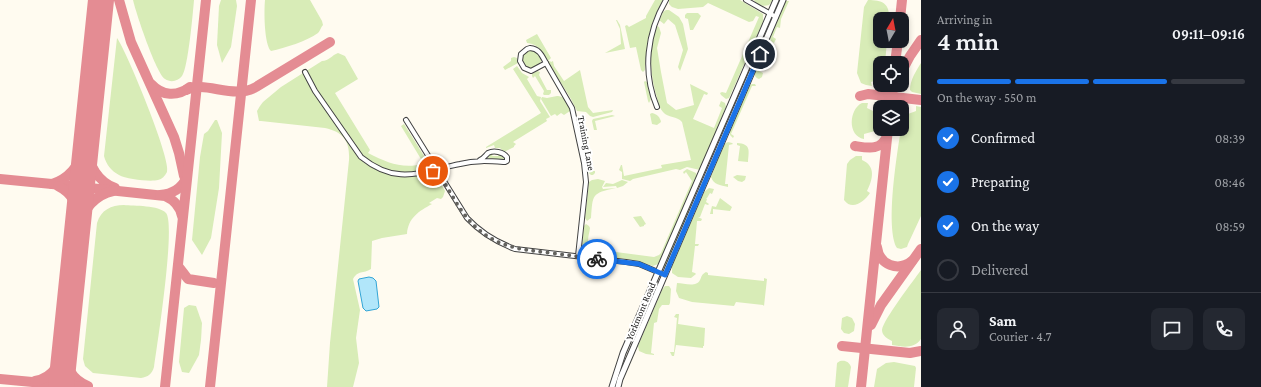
<!DOCTYPE html>
<meta charset="utf-8">
<style>
body{margin:0;font-family:"Crimson Pro",serif;background:#242831;color:#f1f3f6;height:100vh;display:flex;flex-direction:column;font-size:15px;white-space:nowrap}
*{box-sizing:border-box;margin:0}
p{font-size:13px;color:#9ea1a6}
.icon{flex:none;width:22px;height:22px;fill:none;stroke:currentColor;stroke-width:2;stroke-linecap:round;stroke-linejoin:round}
.map{position:relative;flex:1;overflow:hidden}
.details{display:flex;flex-direction:column;background:#171b24;width:340px}
.details>*{flex:none}
.needle{width:26px;rotate:10deg}
.tools{position:absolute;left:873px;top:12px;display:grid;gap:8px}
.tools a{display:grid;place-items:center;width:36px;height:36px;border-radius:8px;background:#171b24;box-shadow:0 2px 6px #0003;font-size:20px}
.pin{position:absolute;display:grid;place-items:center;width:34px;height:34px;color:#fff;margin:-17px;border:2px solid #fff;border-radius:50%;box-shadow:0 1px 4px #0007}
.courier{position:absolute;display:grid;place-items:center;width:40px;height:40px;margin:-20px;border:3px solid #1a73e8;border-radius:50%;background:#fff;color:#222;box-shadow:0 1px 5px #0007}
.head em{font-style:normal;font-weight:600}
.head div{display:flex;flex-direction:column-reverse}
.head{display:flex;align-items:center;justify-content:space-between;height:68px;padding:0 16px}
h1{font-size:26px;font-weight:600;line-height:30px}
.bar{display:grid;grid-template-columns:repeat(4,1fr);gap:6px 4px;align-content:center;height:48px;padding:0 16px}
.bar i{height:5px;border-radius:3px;background:#363941}
.bar .active{background:#1a73e8}
.bar p{grid-column:span 4}
.line{display:flex;align-items:center;gap:10px;padding:0 16px;border-top:1px solid #363941}
.line div{flex:1}
.round{display:grid;place-items:center;flex:none;width:42px;height:42px;border-radius:8px;background:#242831}
ol{padding:0 16px;list-style:none}
li{display:flex;align-items:center;gap:12px;height:44px}
li p{margin-inline-start:auto}
li .icon{padding:4px;border-radius:50%;background:#1a73e8;color:#fff;stroke-width:4}
li:last-child{color:#9ea1a6}
li i{width:22px;height:22px;border:2px solid #363941;border-radius:50%}
main{display:flex;flex:1;min-height:0}
.map>svg:first-child{display:block}
</style>
<main>
<div class="map">
<svg width="921" height="387" viewBox="0 0 921 387">
<rect width="100%" height="100%" fill="#fffbf0"/>
<!-- green -->
<g fill="#d8ecb7">
<path d="M133,0H194C193,12 188,69 182,76C178,81 171,83 165,79C156,73 136,13 133,0Z"/>
<path d="M221,0H236L237,6L231,47L222,63L217,45L219,6Z"/>
<path d="M265,0H310L322,21L323,25C321,27 320,31 318,33C307,41 285,48 271,51C264,44 264,10 265,0Z"/>
<path d="M655,0H663C649,25 647,42 645,70L643,72L641,70L636,47L630,48L625,26L627,25L629,27L646,18V16Z"/>
<path d="M669,0H740L763,14V22L729,98L726,99L721,95L720,93L722,92L726,93L759,17L756,16L753,21L749,22L708,3L703,7L678,9L672,7L669,4Z"/>
<path d="M754,0H773L769,5C763,7 756,5 754,0Z"/>
<path d="M868,0C882,0 890,3 889,19H880V41H887L885,63H880V78L878,80L871,82L872,86L866,85L861,83L857,73L864,7Z"/>
<path d="M786,1H789L781,19L780,28L777,27L773,37L776,39L774,43L771,41L770,38Z"/>
<path d="M666,10H669L679,17L683,24L688,49L680,71L678,67L683,50L675,25L668,19L664,24L659,20L663,12Z"/>
<path d="M687,13H698L701,16L693,30H690L688,19L685,18V15Z"/>
<path d="M616,20H617L620,25L625,49L605,53L621,44L620,29Z"/>
<path d="M657,26L659,27L661,33L657,48L661,72L667,103L676,110L694,105L690,84L708,93L707,95L704,94L693,119L714,128L722,108L719,106L721,101L725,103L726,107L700,170L687,167L680,170L676,169L633,179L630,181L622,179V172L619,170L621,165H622L624,176L662,168L661,165L691,160L682,122C677,116 668,118 663,112C660,109 659,105 658,101C650,77 648,50 657,26Z"/>
<path d="M537,34L551,58L548,61C542,52 539,44 527,43L526,40Z"/>
<path d="M117,38C127,52 172,161 167,172C165,176 162,179 158,180C150,182 126,179 119,175C111,171 106,164 104,156Z"/>
<path d="M767,47L771,48L769,55L766,54L759,71L763,73L762,77L759,79C756,78 754,76 755,73Z"/>
<path d="M758,48L760,49L737,100H736Z"/>
<path d="M530,50L537,52L542,58C541,64 536,67 531,68C524,68 523,65 521,58L526,51Z"/>
<path d="M338,53L345,56L358,79L335,93L370,150L368,153C388,163 401,169 424,164L401,126L404,124L431,167C427,171 422,171 416,172C395,175 383,169 365,158L363,162C377,170 392,178 409,176C417,176 426,173 434,173L436,175L445,191L443,197L441,199L437,198L429,203L432,204C419,211 408,218 407,234L382,238L372,241L371,269C363,274 358,270 353,279L360,310L356,338L359,363L353,387H327L330,343L349,160C350,142 344,132 325,128L261,121H259L257,111L260,106L263,102L281,87L322,61C329,61 332,55 338,53Z"/>
<path d="M514,57L517,58L518,63L505,70L503,67L511,61V58Z"/>
<path d="M550,61L551,62L553,61L554,66L564,81L580,70L588,107L593,113L613,110L612,112L593,117L590,116L586,112L577,111L571,99L548,62Z"/>
<path d="M921,63V94L912,92L910,90C910,80 916,71 921,63Z"/>
<path d="M517,66L522,73L529,77L527,79L537,96L541,97L540,101L550,117L546,119L547,121L513,142L516,144L514,146V147L504,152L500,148H495L494,145L486,148V147L541,113L513,69Z"/>
<path d="M537,71L540,72L539,75L547,90H551V93L549,95H544L543,94L544,91L535,76L533,78L532,76V74Z"/>
<path d="M645,81L647,82L651,99L649,103L648,101L644,82Z"/>
<path d="M752,84H755L756,86H752L731,134L734,136L733,138L730,135V130L749,86Z"/>
<path d="M557,96C564,95 570,104 570,111L564,115L561,113L557,116L555,114L551,116L541,99L542,97L547,98Z"/>
<path d="M862,103H868L867,108L875,112C879,118 878,125 875,131L864,134V139C847,136 849,109 862,103Z"/>
<path d="M916,106L921,107V216L908,244L907,247L901,249L897,248C885,228 897,153 901,129H902V119L908,114L916,111Z"/>
<path d="M652,113C657,114 660,117 661,122L657,125L652,124L650,114Z"/>
<path d="M612,115L615,116L595,121L597,130H594L592,121L593,119Z"/>
<path d="M215,120H217L222,133L219,188L211,238L202,255L192,240L200,157L204,134L208,131Z"/>
<path d="M579,120L582,121L592,171H595V173L593,175H591L588,172L578,122Z"/>
<path d="M728,142L732,143L733,144L729,145L725,184H728V187C720,185 714,185 711,177L724,144Z"/>
<path d="M737,143C751,144 749,150 748,162L738,161L740,146L737,145Z"/>
<path d="M491,154H493L492,156H498L500,154L505,157V160L488,158V156Z"/>
<path d="M856,156H862V160C876,166 873,179 867,191L870,193C864,202 852,211 844,200L847,164L850,160Z"/>
<path d="M687,169L696,173L697,176L663,257L658,264L653,266L633,260L587,254L583,252L582,248L584,226L586,224L589,226L590,228C589,236 585,244 593,249L654,257L659,255L661,253L692,181L686,172L684,174L683,172Z"/>
<path d="M737,175L746,176L745,180L742,182L738,181L733,177Z"/>
<path d="M598,179L605,181L602,187L603,189L616,188C591,193 593,195 591,218L587,221L585,218L589,182L592,180Z"/>
<path d="M622,180L628,182L623,186L617,188L616,186L603,187L606,183L613,184Z"/>
<path d="M709,188L714,189L712,194L710,193L707,198H706L707,199L706,202L709,204L708,205L705,204L700,217H698L702,219L701,221H697L695,244H699L698,246H695L692,272L695,273L696,274L691,278L678,277L672,273V266L704,192Z"/>
<path d="M720,198L732,207L730,211L713,209V214H710L712,206L716,207Z"/>
<path d="M692,200H695L664,270V266Z"/>
<path d="M124,205C134,206 159,205 166,213C176,224 157,346 154,367C152,374 148,377 141,378L93,373L85,366L83,359L97,223C101,210 111,205 124,205Z"/>
<path d="M641,216L646,224L644,225V226L640,227L633,217Z"/>
<path d="M921,270V339C914,349 903,347 892,345V341C888,339 882,336 882,330C883,320 914,280 921,270Z"/>
<path d="M706,272L708,273V275L764,281V278L767,279L764,306L763,305L736,302L734,306L692,302L679,298L676,291L677,283C684,283 696,288 700,280C702,276 701,275 706,272Z"/>
<path d="M665,286H669L671,289L670,303L669,305H662L659,309L657,322L654,323L651,353L654,354V355L646,354L639,351L638,346L662,290Z"/>
<path d="M189,305L196,306L202,323L201,340L199,355L189,373L182,372L179,362L184,308Z"/>
<path d="M676,314H679L678,324L705,328L704,346H703V348L676,345L674,356H672L670,352H674L677,318L674,317Z"/>
<path d="M847,316L852,318L855,324L854,331L849,334L844,333L841,329L842,318Z"/>
<path d="M840,361C846,360 849,362 851,367L848,387H835L837,363Z"/>
<path d="M894,362L915,366L916,368L914,387H874L877,369L886,363Z"/>
</g>
<!-- water -->
<path fill="#b1e6fa" stroke="#33a5d6" d="M369,277L373,278L376,281L379,307L377,309L366,311L363,308L358,281L359,279Z"/>
<g fill="none" stroke-linecap="round" stroke-linejoin="round">
<!-- taxiway -->
<g stroke="#e48c93" stroke-width="10">
<path d="M119,0L131,42L174,137L179,153L184,176"/>
<path d="M900,19L902,0"/>
<path d="M895,63L898,41"/>
<path d="M902,71L910,56L921,40"/>
<path d="M151,84C162,96 177,97 190,87"/>
<path d="M186,90C205,80 233,100 256,87L330,42"/>
<path d="M860,96L868,94L921,100"/>
<path d="M891,107L893,85"/>
<path d="M855,146C868,148 881,151 887,136"/>
<path d="M86,148C90,166 97,181 115,188"/>
<path d="M0,179L52,184C69,179 78,166 85,150"/>
<path d="M52,184L165,196C174,200 180,206 182,216"/>
<path d="M58,186C76,195 76,206 77,224"/>
<path d="M160,195C173,194 182,188 187,177"/>
<path d="M77,228C83,211 94,195 113,191"/>
<path d="M877,247C879,265 898,272 912,261"/>
<path d="M178,266L188,279L214,283"/>
<path d="M871,325L881,305L921,249"/>
<path d="M842,346L910,353L921,351"/>
<path d="M65,349C66,367 71,379 88,386"/>
<path d="M0,379L86,387"/>
<path d="M35,381C57,377 60,360 66,341"/>
<path d="M165,387L206,0"/>
<path d="M210,387L251,0"/>
<path d="M861,387L888,129"/>
</g>
<!-- runway -->
<path stroke="#e48c93" stroke-width="26" d="M61,387L101,0"/>
<!-- minor casing -->
<g stroke="#424242" stroke-width="6">
<g id="minor">
<path d="M746,0L776,17"/>
<path d="M530,48C540,49 542,56 546,63L531,71L524,68L520,61L521,54L527,49Z"/>
<path d="M546,63L572,108L584,163L586,182L578,256"/>
<path d="M305,72L315,91L361,157C397,186 420,172 460,164C476,160 489,161 505,162L507,161V157C503,152 494,150 488,153C485,156 484,158 480,160"/>
<path d="M657,107C642,72 647,32 666,0"/>
<path d="M406,120L467,218C481,233 496,242 515,249L626,262L639,264L665,275"/>
</g>
</g>
<!-- tertiary casing -->
<g stroke="#424242" stroke-width="7">
<g id="tertiary">
<path d="M612,387L623,353L776,0"/>
<path d="M618,387L620,379L783,0"/>
</g>
</g>
<!-- minor -->
<use href="#minor" stroke="#fff" stroke-width="4"/>
<!-- tertiary -->
<use href="#tertiary" stroke="#fff" stroke-width="5"/>
</g>
<g fill="none" stroke-linecap="round" stroke-linejoin="round">
<!-- done -->
<path stroke="#63625e" stroke-width="4" stroke-dasharray="0 7.2" d="M433,171L437,170C447,186 456,205 468,219C492,247 518,249 551,253C567,255 582,257 597,259"/>
<!-- route -->
<path stroke="#1a73e8" stroke-width="5" d="M597,259L639,264L665,275L760,54"/>
</g>
<g text-anchor="middle" stroke-width="4" stroke-linejoin="round" paint-order="stroke">
<!-- street labels -->
<g font-size="10" fill="#0f0f0f" stroke="#fff">
<text transform="translate(587 143) rotate(79)" y="4">Training Lane</text>
<text transform="translate(640 311) rotate(-67)" y="4">Yorkmont Road</text>
</g>
</g>
</svg>
<div class="tools">
<a><svg class="needle" viewBox="-14 -14 28 28"><path d="M0-13l5 13h-10z" fill="#e53935"/><path d="M0 13l5-13h-10z" fill="#9ea1a6"/></svg></a>
<a><svg class="icon" aria-label="locate" viewBox="0 0 24 24"><circle cx="12" cy="12" r="6"/><path d="M12 2v4M12 18v4M2 12h4M18 12h4"/></svg></a>
<a><svg class="icon" aria-label="layers" viewBox="0 0 24 24"><path d="M12 4l9 5-9 5-9-5zM3 14l9 5 9-5"/></svg></a>
</div>
<div class="pin" style="left:433px;top:171px;background:#ea580c"><svg class="icon" aria-label="bag" viewBox="0 0 24 24"><path d="M5 8h14l-1 12H6zM9 8a3 3 0 0 1 6 0"/></svg></div>
<div class="pin" style="left:760px;top:54px;background:#1f2937"><svg class="icon" aria-label="home" viewBox="0 0 24 24"><path d="M3 11l9-7 9 7M6 9v11h12V9"/></svg></div>
<div class="courier" style="left:597px;top:259px"><svg class="icon" aria-label="bike" viewBox="0 0 24 24"><circle cx="6" cy="16" r="4"/><circle cx="18" cy="16" r="4"/><path d="M6 16l4-8h5l3 8M10 8l3 8H6M13 5h3"/></svg></div>
</div>
<section class="details">
<div class="head"><div><h1>4 min</h1><p>Arriving in</p></div><em>09:11–09:16</em></div>
<div class="bar"><i class="active"></i><i class="active"></i><i class="active"></i><i></i><p>On the way · 550 m</p></div>
<ol>
<li><svg class="icon" aria-label="check" viewBox="0 0 24 24"><path d="M5 12l5 5 9-10"/></svg>Confirmed<p>08:39</p></li>
<li><svg class="icon" aria-label="check" viewBox="0 0 24 24"><path d="M5 12l5 5 9-10"/></svg>Preparing<p>08:46</p></li>
<li><svg class="icon" aria-label="check" viewBox="0 0 24 24"><path d="M5 12l5 5 9-10"/></svg>On the way<p>08:59</p></li>
<li><i></i>Delivered</li>
</ol>
<div class="line" style="height:72px"><a class="round"><svg class="icon" aria-label="person" viewBox="0 0 24 24"><circle cx="12" cy="8" r="4"/><path d="M4 21q1-7 8-7t8 7"/></svg></a><div><b>Sam</b><p>Courier · 4.7</p></div><a class="round"><svg class="icon" aria-label="chat" viewBox="0 0 24 24"><path d="M4 5h16v11H9l-5 4z"/></svg></a><a class="round"><svg class="icon" aria-label="phone" viewBox="0 0 24 24"><path d="M5 4h4l2 5-3 2q2 4 5 5l2-3 5 2v4C11 20 4 13 5 4z"/></svg></a></div>
</section>
</main>
